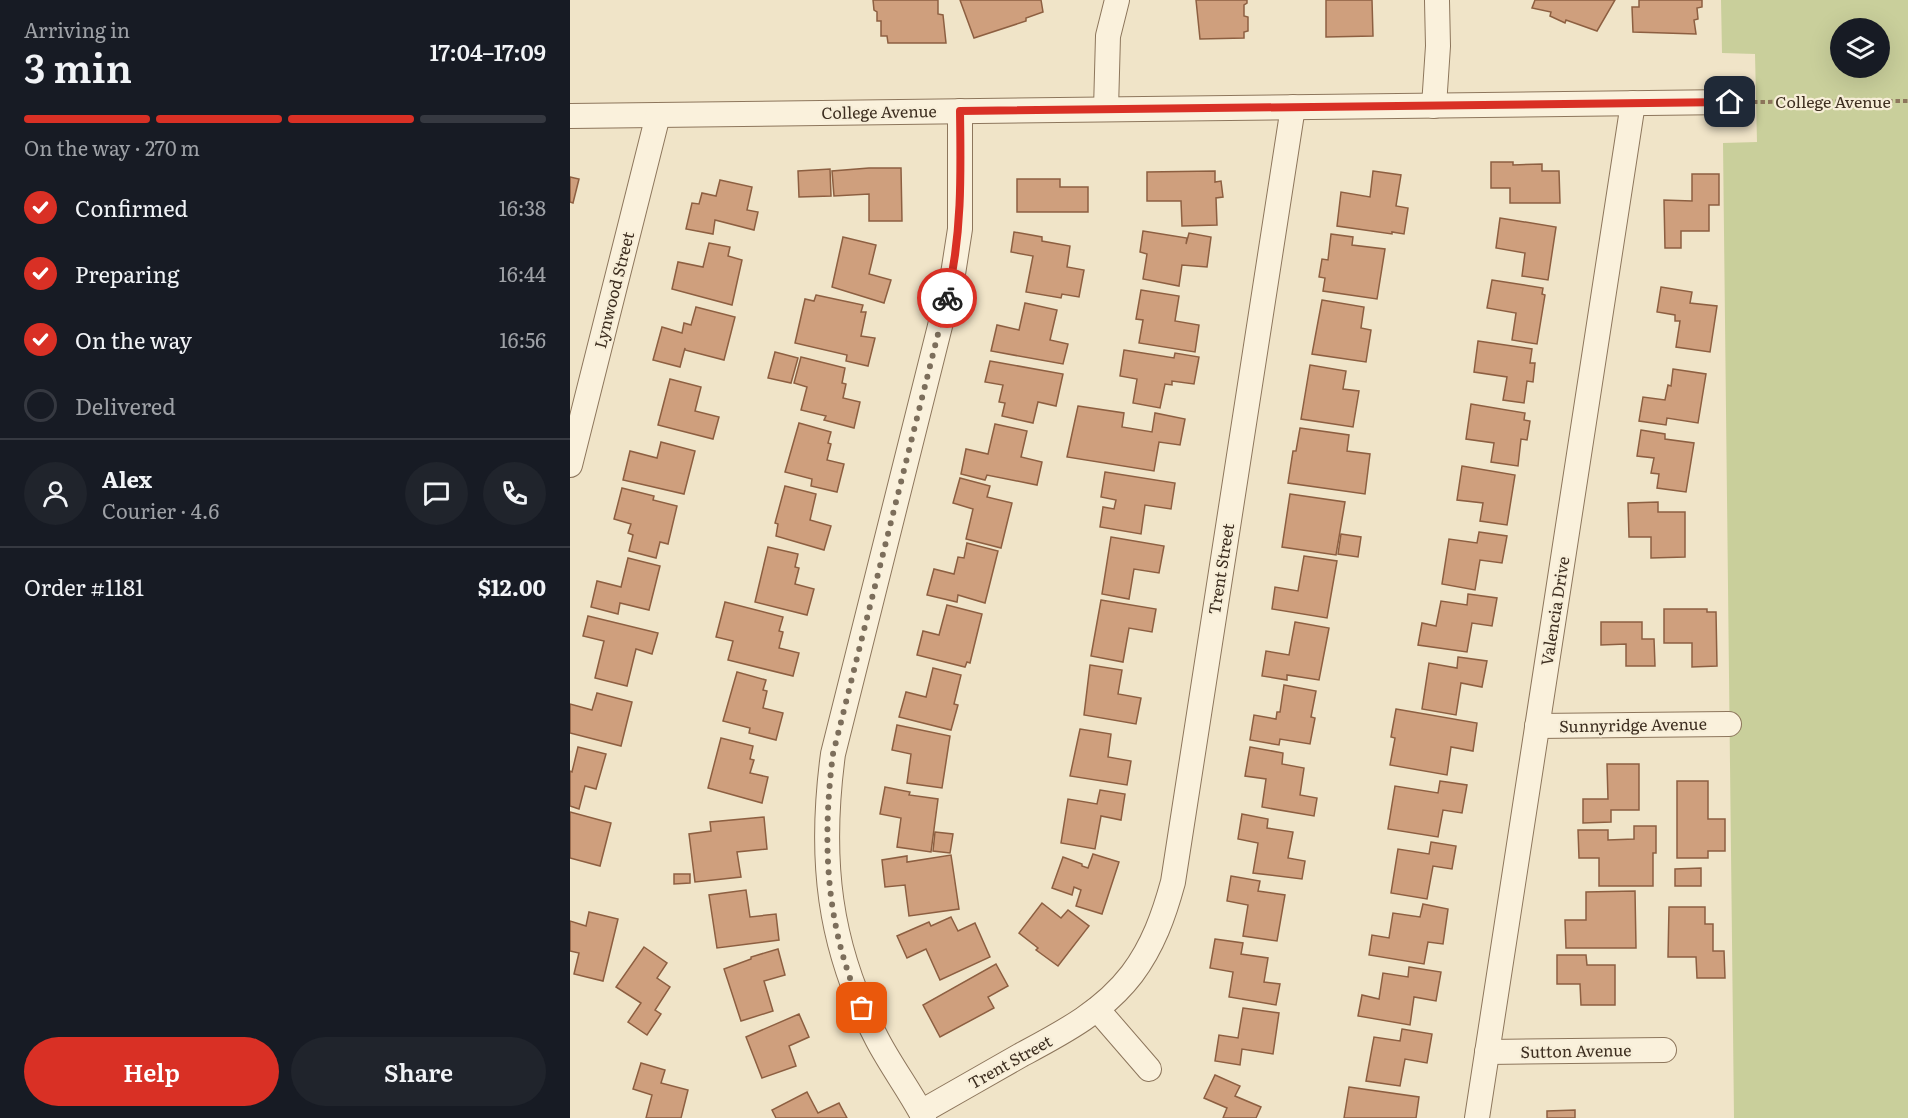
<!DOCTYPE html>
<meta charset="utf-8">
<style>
body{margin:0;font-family:Literata,serif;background:#20242c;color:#f1f3f6;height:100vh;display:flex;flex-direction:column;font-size:22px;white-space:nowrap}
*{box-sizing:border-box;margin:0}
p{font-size:20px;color:#9ea1a6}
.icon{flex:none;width:33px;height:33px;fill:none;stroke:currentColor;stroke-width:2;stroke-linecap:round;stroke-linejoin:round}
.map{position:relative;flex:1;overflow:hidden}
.drawer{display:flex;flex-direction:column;background:#171b24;width:570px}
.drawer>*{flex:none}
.controls{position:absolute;left:1260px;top:18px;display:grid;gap:12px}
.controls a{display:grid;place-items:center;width:60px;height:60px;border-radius:50%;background:#171b24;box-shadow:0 6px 24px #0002;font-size:30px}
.pin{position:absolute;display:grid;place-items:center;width:51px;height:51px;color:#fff;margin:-26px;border-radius:12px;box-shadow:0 3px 9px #0006}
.courier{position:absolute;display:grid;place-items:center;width:60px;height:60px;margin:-30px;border:4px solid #d93025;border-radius:50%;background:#fff;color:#222;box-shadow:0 2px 8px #0007}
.summary em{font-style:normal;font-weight:600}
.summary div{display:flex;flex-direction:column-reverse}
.summary{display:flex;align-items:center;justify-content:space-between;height:102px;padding:0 24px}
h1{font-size:39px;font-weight:600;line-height:45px}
.bar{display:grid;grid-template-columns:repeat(4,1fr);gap:9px 6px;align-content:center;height:72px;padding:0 24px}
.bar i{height:8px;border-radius:4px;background:#363941}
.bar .selected{background:#d93025}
.bar p{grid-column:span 4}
.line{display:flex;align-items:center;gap:15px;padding:0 24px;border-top:2px solid #363941}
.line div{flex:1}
.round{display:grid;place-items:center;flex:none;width:63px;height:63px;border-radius:32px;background:#20242c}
ol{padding:0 24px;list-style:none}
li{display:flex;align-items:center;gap:18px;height:66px}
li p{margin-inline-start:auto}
li .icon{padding:6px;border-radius:50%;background:#d93025;color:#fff;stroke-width:4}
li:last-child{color:#9ea1a6}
li i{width:33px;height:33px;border:3px solid #363941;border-radius:50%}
.primary-button{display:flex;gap:12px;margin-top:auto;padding:12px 24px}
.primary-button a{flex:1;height:69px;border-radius:36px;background:#d93025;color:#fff;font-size:24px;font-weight:600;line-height:69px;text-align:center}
.primary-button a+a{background:#20242c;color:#f1f3f6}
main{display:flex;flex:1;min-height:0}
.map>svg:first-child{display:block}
</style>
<main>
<section class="drawer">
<div class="summary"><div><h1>3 min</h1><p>Arriving in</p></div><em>17:04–17:09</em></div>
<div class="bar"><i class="selected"></i><i class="selected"></i><i class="selected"></i><i></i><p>On the way · 270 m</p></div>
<ol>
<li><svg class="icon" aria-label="check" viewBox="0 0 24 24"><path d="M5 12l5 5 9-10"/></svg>Confirmed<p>16:38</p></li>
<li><svg class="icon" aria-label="check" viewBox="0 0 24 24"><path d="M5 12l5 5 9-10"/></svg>Preparing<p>16:44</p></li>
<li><svg class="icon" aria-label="check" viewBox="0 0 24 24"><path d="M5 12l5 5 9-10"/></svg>On the way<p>16:56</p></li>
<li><i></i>Delivered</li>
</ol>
<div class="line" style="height:108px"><a class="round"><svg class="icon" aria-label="person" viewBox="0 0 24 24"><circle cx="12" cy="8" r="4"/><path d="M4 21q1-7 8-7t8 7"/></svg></a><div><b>Alex</b><p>Courier · 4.6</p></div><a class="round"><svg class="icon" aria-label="chat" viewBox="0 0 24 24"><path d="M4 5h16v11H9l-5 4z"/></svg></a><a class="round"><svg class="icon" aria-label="phone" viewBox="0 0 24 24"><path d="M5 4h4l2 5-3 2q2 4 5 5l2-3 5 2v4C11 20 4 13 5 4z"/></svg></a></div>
<div class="line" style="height:78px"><div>Order #1181</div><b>$12.00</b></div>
<div class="primary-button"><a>Help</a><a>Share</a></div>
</section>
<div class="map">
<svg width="1338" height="1118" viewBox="0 0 1338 1118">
<rect width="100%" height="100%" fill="#f0e4c8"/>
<!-- green -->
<path fill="#c9cf9b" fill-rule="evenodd" d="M1151,0H1338V1118H1164L1153,143L1187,142L1185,54L1152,53ZM1270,28H1310V68H1270Z"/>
<!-- building -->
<g fill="#cf9f7d" stroke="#8d5f41" stroke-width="1.5">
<path d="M303,0H368V14L373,15L376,43H318L317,36H311V21H307V12L304,10Z"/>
<path d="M390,0H471L473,12L456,18V21L404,38Z"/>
<path d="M626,0H677V3L674,5V16L678,17V31L674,32V38L630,39Z"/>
<path d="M756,0H802L803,36L756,37Z"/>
<path d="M965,0H1045L1027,31L996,20L995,23L980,16L981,12L962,8Z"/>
<path d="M1069,0H1132V7L1127,8L1128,19L1124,20L1126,34L1063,32L1062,7H1069Z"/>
<path d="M921,162H943V165L972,164V171H989L990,203H940V188H921Z"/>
<path d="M299,168H331L332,221H299V194L264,196L262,171Z"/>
<path d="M260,169L261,196L229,197L228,171Z"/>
<path d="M645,171V182L651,181L653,197L646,198L647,225L612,226L611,201H577V172Z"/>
<path d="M803,171L831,175L826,206L838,208L834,234L822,232V234L767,226L771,192L800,197Z"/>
<path d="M1122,174H1149V205H1139V231H1111V248H1095L1094,200L1122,201Z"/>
<path d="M0,177L9,179L3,203L0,202Z"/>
<path d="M447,179H490V187H518V212H447Z"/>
<path d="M150,180L182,187L177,210L188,212L184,230L145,220L143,234L116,229L122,203L129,204L132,193L146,196Z"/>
<path d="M930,218L986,227L978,280L952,276L955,253L926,248Z"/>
<path d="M573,231L617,238L616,244L619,233L641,237L637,267L612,265L609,286L573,279L577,254L570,252Z"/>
<path d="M444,232L472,237V241L500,246L497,267L514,270L509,297L492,294L491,298L456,292L463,256L441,252Z"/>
<path d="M761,234L783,237L782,245L815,249L807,299L753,291L755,278L749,277L752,259L758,260Z"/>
<path d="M273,237L306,245L299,274L321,280L314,303L262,287Z"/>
<path d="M139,243L160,247L158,256L172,260L162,305L102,289L108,262L133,267Z"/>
<path d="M922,280L973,288L972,294L975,295L967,344L942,340L946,313L917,308Z"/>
<path d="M1091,287L1122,292L1120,303L1147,306L1140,352L1106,347L1110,321H1105V315L1087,312Z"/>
<path d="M571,290L609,296L605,321L629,325L625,352L569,343L573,320L566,319Z"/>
<path d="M246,295L293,305L291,312H296L291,336L305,338L298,366L276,361L277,355L225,343L235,299L244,301Z"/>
<path d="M752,300L794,307L791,328L801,330L796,362L742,354Z"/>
<path d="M455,303L487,310L480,340L498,344L493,364L421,351L427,325L449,330Z"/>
<path d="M126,307L165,317L154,360L115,350V348L110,367L83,360L92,327L112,333L114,323L121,325Z"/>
<path d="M908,341L962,349L960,363H965L963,382L957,381L954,403L933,400L937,377L904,372Z"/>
<path d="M554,350L604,358L605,353L629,357L624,384L602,381V385L595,384L590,408L563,403L567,379L550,376Z"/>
<path d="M205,352L228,358L221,383L198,378Z"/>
<path d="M231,357L275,368L272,383L276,384L273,398L290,402L284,428L254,420L256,416L231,410L237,387L224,383Z"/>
<path d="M420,361L493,374L486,406L468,402L463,423L432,416L435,403L429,402L433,385L415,382Z"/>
<path d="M740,365L776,371L773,389L789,391L783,427L731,419Z"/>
<path d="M1103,369L1136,374L1128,423L1097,418L1096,425L1069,421L1073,397L1095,400L1098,385L1101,386Z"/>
<path d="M100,379L131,387L125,411L149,417L143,439L88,425Z"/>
<path d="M901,404L955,413L954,420L960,421L957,440L951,439L948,466L921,462L924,443L896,439Z"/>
<path d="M508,406L554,413L552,427L582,432L585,413L615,419L610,445L589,442L584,471L497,457Z"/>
<path d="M229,423L261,432L258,443L261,444L257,460L274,464L267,492L241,486L242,479L215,472Z"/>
<path d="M425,424L457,431L451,457L472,462L467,485L417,475L415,480L391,474L396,449L418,454Z"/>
<path d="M730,428L779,435L777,451L800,454L795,494L718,483L723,451H726Z"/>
<path d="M1071,430L1095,434V439L1124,443L1116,492L1087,488L1089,474L1081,473L1084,458L1067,456Z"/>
<path d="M91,442L125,451L114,494L53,480L60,451L87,458Z"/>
<path d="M892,466L945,475L937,525L910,521L913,503L887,500Z"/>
<path d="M535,472L605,483L601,509L575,505L571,534L530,527L533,507L544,509L546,500L531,497Z"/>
<path d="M390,478L420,486L417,497L442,503L431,548L396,539L403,509L383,503Z"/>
<path d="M215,486L246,494L240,520L261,526L254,550L206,536L208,524L205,523Z"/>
<path d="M52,488L84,496L83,500L107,506L98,544L90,542L86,558L59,551L63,535L58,533L61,524L44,519Z"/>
<path d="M720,494L775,502L766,555L712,547Z"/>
<path d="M1088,502V512H1115V557L1081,558V537H1059L1058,503Z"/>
<path d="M909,532L937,536L932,563L910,560L905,590L872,584L879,539L907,543Z"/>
<path d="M771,534L791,537L788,557L768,554Z"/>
<path d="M541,537L594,546L589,573L564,569L559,599L532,594Z"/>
<path d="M397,543L428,551L415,603L388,595L387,602L357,595L364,569L384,574L388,557L394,558Z"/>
<path d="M198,547L228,554L225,567L229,568L225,584L244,589L237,615L185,602Z"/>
<path d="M734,556L767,561L757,618L702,609L705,587L728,591Z"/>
<path d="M58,558L90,566L79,610L50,603L48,614L21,607L27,581L51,587Z"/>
<path d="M898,594L927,598L922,626L902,623L897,652L848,645L852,623L866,626L871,601L897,605Z"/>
<path d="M531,600L586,609L582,632L559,628L553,662L521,656Z"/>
<path d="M155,602L213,617L209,631L213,632L209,648L229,653L223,676L158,660L163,641L146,637Z"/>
<path d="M377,605L412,614L400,663L397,662L395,667L347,655L353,631L369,635Z"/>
<path d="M1094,609H1137V612H1146L1147,666L1122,667V643H1094Z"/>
<path d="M18,616L88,633L82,654L66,649L57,686L25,678L34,641L13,636Z"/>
<path d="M725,622L759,628L749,680L717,675V680L692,676L696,651L719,655Z"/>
<path d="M1031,622H1072V639H1084L1085,666H1056V644L1031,645Z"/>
<path d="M888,657L917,661L912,687L891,683L886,715L852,709L859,663L887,668Z"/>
<path d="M520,665L552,670L548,694L571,698L566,724L514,715Z"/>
<path d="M363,668L391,675L384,704L388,705L381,730L329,717L336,692L356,697Z"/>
<path d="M167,672L196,680L193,690L197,691L193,708L213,713L206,740L179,733L180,728L153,721Z"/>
<path d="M714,685L746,691L741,717L745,718L740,744L710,739L709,745L680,740L684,715L706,719L707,712H710Z"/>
<path d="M27,693L62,702L51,746L0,733V704L22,710Z"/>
<path d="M826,709L907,723L903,751L881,747L877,775L820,765L825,738L821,737Z"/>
<path d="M327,725L380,736L372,788L337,783L341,754L322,750Z"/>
<path d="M510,729L541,734L538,757L561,761L557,785L500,776Z"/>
<path d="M151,738L183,746L180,759L184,760L180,773L198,777L192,803L138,788Z"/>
<path d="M8,747L36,754L26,789L15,786L9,809L0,806V771L2,772Z"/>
<path d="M680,747L713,753L712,764L734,768L730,795L747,798L744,816L692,807L696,779L675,776Z"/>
<path d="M1037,764H1069V810H1041V822L1013,823V799H1038Z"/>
<path d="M870,781L897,785L892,813L873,810L868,837L818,829L825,786L868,793Z"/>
<path d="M1107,781H1138V819H1155V851H1138V858H1107Z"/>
<path d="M315,787L340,792L339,795L368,799L361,852L327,847L331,818L310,814Z"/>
<path d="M530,790L555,794L551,820L531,816L525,849L491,843L498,799L527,804Z"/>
<path d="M0,812L41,823L30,866L0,858Z"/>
<path d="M672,814L698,819L697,828L723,832L718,858L735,861L732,879L683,873L688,843L668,839Z"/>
<path d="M194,817L197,849L167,852L171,877L125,882L119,834L141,831L140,822Z"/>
<path d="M1064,826H1086V853H1083V886H1029V858H1009L1008,830H1038V840L1064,839Z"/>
<path d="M365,832L383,834L380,853L363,851Z"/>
<path d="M861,842L886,846L882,869L863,866L857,899L821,893L828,849L859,854Z"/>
<path d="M523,854L549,862L532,914L506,906L511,890L504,887L502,895L482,888L493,857L512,864V866L518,868Z"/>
<path d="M381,855L389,909L339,916L335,885L315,887L312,860L337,856V862Z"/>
<path d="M1131,868V886H1105V869Z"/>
<path d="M104,874H120V883L104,884Z"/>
<path d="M661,876L690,881L688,891L715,895L707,941L673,936L678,905L657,901Z"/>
<path d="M176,890L180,917L206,914L209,940L147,948L139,895Z"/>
<path d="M1065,891L1066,948H996L995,920H1016V892Z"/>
<path d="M472,903L491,918L498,910L519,926L488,966L466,950L468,948L449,933Z"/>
<path d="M853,904L878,909L873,944L858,942L854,964L799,955L802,935L819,938L823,913L850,917Z"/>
<path d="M1099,907H1135V924H1143V951H1154L1155,978H1127L1126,957H1098Z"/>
<path d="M19,912L48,919L33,981L4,974L9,953L0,951V921L16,926Z"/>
<path d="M381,917L388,931L405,923L420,957L370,980L356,949L337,958L327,936L359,922L361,926Z"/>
<path d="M645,939L673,943L671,954L698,958L694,982L710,984L706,1005L659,997L663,972L640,968Z"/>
<path d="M74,947L97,963L87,978L100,987L85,1010L91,1014L77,1035L58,1022L71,1003L46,987Z"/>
<path d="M208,949L215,975L194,981L203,1011L171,1021L154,969L181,959V957Z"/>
<path d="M987,955H1016L1017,965H1045V1005H1011L1010,984H987Z"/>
<path d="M426,964L438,986L418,997L424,1008L370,1037L353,1005Z"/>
<path d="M839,967L871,972L866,1001L844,997L840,1025L788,1016L792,995L809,999L813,973L838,977Z"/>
<path d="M673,1008L709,1013L703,1054L672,1049L670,1065L645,1061L649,1035L668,1038Z"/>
<path d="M229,1014L239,1037L219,1046L226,1066L192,1078L176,1037Z"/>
<path d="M832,1029L862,1034L857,1063L835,1059L830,1086L796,1081L804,1037L830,1041Z"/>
<path d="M71,1063L95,1070L91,1083L118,1090L111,1118H76L82,1095L63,1089Z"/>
<path d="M645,1075L670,1086L665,1096L691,1107L686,1118H653L657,1108L634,1098Z"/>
<path d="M779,1087L849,1097L846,1118H774Z"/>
<path d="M237,1092L248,1113L269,1103L277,1118H206L202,1110Z"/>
<path d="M1005,1110V1118H977V1111Z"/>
</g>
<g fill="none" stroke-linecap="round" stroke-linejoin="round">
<!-- minor casing -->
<g stroke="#8d765c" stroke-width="26">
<g id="minor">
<path d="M864,106L868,46L867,1"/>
<path d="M536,109L538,36L547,0"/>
<path d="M0,116L1160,102"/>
<path d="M0,465L88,115"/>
<path d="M967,726L1159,724"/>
<path d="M527,1009L579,1069"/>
<path d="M917,1052L1094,1050"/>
<path d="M351,1112C384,1093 418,1074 451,1055C492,1033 533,1012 562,974C583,946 594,915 603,882L723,107"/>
<path d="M354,1118C340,1091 321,1066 307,1039C258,945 249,858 263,754L383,274L390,229V111"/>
<path d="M907,1118L1063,103"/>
</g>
</g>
<!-- path -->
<path stroke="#8d765c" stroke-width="4" stroke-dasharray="4.5 3" stroke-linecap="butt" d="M1183,102L1338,101"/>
<!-- minor -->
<use href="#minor" stroke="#faf1dc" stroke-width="24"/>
</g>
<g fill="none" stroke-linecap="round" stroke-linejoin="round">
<!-- done -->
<path stroke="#7c6e5b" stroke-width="6" stroke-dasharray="0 10.8" d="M292,1008C255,926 252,841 263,754L377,298"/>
<!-- route -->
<path stroke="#d93025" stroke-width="8" d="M377,298C392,236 391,175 390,111L1160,102"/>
</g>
<g text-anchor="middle" stroke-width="4.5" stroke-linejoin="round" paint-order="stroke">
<!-- street labels -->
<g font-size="16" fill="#3d2e20" stroke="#f7eed8">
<text x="1263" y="108">College Avenue</text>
<text transform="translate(309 112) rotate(-1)" y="6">College Avenue</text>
<text transform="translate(44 290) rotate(-76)" y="6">Lynwood Street</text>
<text transform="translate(651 569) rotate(-81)" y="6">Trent Street</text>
<text transform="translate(985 611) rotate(-81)" y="6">Valencia Drive</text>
<text transform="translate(1063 725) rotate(-1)" y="6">Sunnyridge Avenue</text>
<text transform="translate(1006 1051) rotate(-1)" y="6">Sutton Avenue</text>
<text transform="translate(440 1062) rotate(-29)" y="6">Trent Street</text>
</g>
</g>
</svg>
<div class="controls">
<a><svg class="icon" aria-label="layers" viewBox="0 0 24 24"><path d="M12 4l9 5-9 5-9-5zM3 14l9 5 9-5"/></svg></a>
</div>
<div class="pin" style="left:292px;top:1008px;background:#ea580c"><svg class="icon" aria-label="bag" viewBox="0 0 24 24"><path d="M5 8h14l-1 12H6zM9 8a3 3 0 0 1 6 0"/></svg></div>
<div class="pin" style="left:1160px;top:102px;background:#1f2937"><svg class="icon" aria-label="home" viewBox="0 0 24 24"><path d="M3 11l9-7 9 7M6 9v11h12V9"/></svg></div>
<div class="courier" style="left:377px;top:298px"><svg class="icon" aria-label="bike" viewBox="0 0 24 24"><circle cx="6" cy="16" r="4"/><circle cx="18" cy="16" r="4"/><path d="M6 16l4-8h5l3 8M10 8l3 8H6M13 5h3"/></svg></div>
</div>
</main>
